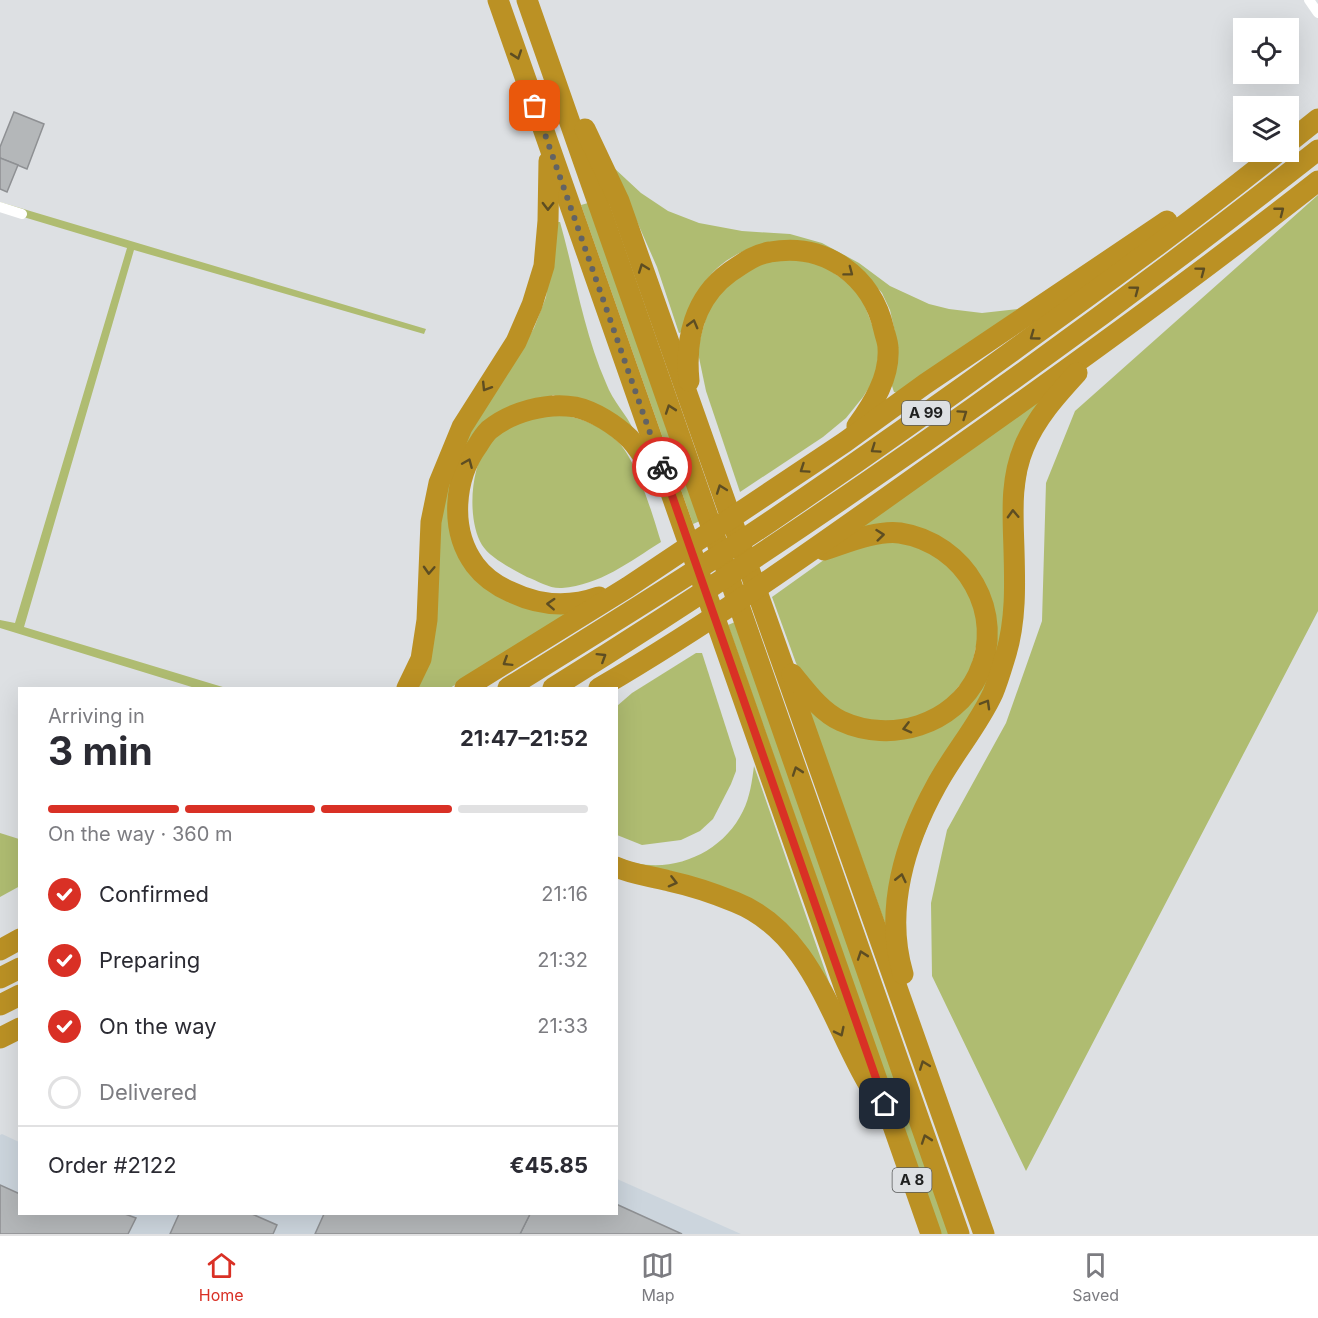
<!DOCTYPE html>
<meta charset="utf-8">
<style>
body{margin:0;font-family:Inter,sans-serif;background:#f7f7f7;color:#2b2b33;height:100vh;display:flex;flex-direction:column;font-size:22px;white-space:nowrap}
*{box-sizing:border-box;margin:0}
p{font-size:20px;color:#7c7c81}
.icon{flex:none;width:33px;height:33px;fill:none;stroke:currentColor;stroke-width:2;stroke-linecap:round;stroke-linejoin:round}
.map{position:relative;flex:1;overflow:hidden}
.details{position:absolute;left:18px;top:687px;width:600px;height:528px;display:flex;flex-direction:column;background:#fff;border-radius:0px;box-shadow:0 6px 24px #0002}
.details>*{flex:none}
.controls{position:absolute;left:1233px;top:18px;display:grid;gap:12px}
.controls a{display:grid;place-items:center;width:66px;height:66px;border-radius:0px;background:#fff;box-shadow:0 6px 24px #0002;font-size:30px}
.pin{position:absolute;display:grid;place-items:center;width:51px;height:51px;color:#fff;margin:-26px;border-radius:12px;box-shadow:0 3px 9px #0006}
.courier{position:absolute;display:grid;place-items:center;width:60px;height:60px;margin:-30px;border:4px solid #d93025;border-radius:50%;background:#fff;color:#222;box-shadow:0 2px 8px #0007}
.head em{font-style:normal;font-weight:700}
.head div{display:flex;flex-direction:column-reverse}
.head{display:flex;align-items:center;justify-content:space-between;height:102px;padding:0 30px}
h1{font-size:39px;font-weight:700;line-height:45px}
.bar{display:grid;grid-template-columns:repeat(4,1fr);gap:9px 6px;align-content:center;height:72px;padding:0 30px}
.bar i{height:8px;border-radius:4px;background:#e1e1e2}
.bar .selected{background:#d93025}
.bar p{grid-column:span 4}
.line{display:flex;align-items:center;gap:15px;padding:0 30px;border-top:2px solid #e1e1e2}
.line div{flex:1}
ol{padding:0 30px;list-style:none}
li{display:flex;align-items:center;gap:18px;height:66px}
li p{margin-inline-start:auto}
li .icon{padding:6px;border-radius:50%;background:#d93025;color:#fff;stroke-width:4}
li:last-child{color:#7c7c81}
li i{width:33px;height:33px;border:3px solid #e1e1e2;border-radius:50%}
.tab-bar{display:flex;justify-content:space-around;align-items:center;height:84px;border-top:2px solid #e1e1e2;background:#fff;font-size:16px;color:#7c7c81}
.tab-bar a{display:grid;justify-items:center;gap:3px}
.tab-bar .selected{color:#d93025}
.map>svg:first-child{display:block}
</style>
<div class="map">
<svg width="1318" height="1234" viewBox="0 0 1318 1234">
<rect width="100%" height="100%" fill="#dde0e3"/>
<!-- built -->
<path fill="#ccd5dd" d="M2,1134L19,1142L20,1214H616L617,1179L741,1234H0V1135Z"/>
<!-- green -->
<g fill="#afbc71">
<path d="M613,167L641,193L668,211L699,223L742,231L790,234L822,243L859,263L890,286L929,304L949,309L982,313L1018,309L899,393L894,392L892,386L895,332L890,310L882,293L862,270L754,247C709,263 697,290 682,332L679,333L657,267Z"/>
<path d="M1318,195V611L1026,1171L932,976L931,903L947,830L1006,723L1042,621L1046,483L1075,411Z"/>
<path d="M0,202L426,329L424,334L134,250L24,627L226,688H195L0,628V620L15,623L127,248L0,210Z"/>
<path d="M588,203L700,521L693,524L581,205Z"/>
<path d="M556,222H560C575,275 584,333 606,383C613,402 626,413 634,431L553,395L458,464L473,570L574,612L450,688H418L437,537L448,482L461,447L534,328L546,297Z"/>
<path d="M774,260H801L824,266L859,291L880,345L875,378L863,397L846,418L823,437L740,492L706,391L698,353L700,339L708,311L726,285L755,265Z"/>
<path d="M1041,398L1036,408L1006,613L991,674L886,926L807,705L894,739L984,678L970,562L860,528Z"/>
<path d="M562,415C582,418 601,426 616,440C636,457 653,516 661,542C629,562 600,585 562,588C550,589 538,581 527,577C514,570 490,558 482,545C467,520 470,468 488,444C496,433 513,423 525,418C536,414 551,415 562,415Z"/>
<path d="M893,539L940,556L970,589L980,629L970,673L937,712L891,727L840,713L807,682L796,663L772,597L828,557Z"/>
<path d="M735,622L949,1234H941L728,625Z"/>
<path d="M696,653H702L736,759V771L731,784L713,819L700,831L681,840L642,845L617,835V706L632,693Z"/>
<path d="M754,766L838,1008L778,924L617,859L616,856C662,879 721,857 743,811C750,797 752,781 754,766Z"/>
<path d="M0,833L19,839L20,886L0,897Z"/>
</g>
<!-- building -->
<g fill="#b4b7b9" stroke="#8e9093" stroke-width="1.5">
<path d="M14,112L44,124L27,169L0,158V147Z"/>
<path d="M0,158L18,165L7,192L0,189Z"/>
<path d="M0,1185L20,1194V1214H125L136,1218L128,1234H0Z"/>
<path d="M616,1204L682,1234H520L530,1214H616Z"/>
<path d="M179,1214H252L277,1225L273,1234H170Z"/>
<path d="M324,1214H530L520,1234H315Z"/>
</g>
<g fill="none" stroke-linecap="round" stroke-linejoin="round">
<!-- street -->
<g stroke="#fff" stroke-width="10">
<path d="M1309,0L1318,13"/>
<path d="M0,207L22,214"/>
</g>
<!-- highway -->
<g stroke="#bb9124" stroke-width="21">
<path d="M498,0L931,1234"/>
<path d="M527,0L959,1234"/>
<path d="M585,129L619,201L984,1234"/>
<path d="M1288,143L1318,119"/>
<path d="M689,381C685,339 694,298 730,272C742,264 755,254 770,252C825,242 872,276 884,330C885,335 888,342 888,348C890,377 873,404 857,426"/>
<path d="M599,597C568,608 540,606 511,592C497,586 484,577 475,565C449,530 454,478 478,445C481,440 485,434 489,430C511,412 547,402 575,407C594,411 616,425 630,439C642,452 651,470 661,484"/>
<path d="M792,674C806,691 821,712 841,721C891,744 954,725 978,675C1007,613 965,543 900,533C876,530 846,543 824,550"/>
<path d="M407,688L421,659L427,620L431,522L439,483L462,427L516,342L532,305L544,266L548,221L549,161"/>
<path d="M465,688L628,587L845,442L925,384L1167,221"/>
<path d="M508,688C596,633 685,579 771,521C859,461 947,399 1033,336C1116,276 1199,216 1278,152"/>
<path d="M553,688C817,523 1073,343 1318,150"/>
<path d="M599,688C714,621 823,543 931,466C1062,374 1192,280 1318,181"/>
<path d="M616,867C634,875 651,876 669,881C692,886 713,893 735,902C811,932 831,1021 869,1085"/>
<path d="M0,950L20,939"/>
<path d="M903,974C884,910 905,842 936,786C953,754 978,726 993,693C998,681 1002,667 1006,654C1016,620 1015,585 1014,550C1013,515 1010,480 1024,447C1036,418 1056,396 1077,373"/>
<path d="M0,978L20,968"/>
<path d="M0,1005L20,995"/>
<path d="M0,1038L20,1028"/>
</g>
</g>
<!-- one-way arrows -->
<defs><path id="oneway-chevron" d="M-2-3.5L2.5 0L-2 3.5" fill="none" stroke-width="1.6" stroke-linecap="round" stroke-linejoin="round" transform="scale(1.5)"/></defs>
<g stroke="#5d4d22">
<use href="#oneway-chevron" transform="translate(517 55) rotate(71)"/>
<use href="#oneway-chevron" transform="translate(548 206) rotate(91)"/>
<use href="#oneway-chevron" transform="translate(1280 211) rotate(-38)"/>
<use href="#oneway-chevron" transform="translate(643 268) rotate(-110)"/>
<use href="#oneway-chevron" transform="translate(1201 271) rotate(-37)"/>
<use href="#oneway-chevron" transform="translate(849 272) rotate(37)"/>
<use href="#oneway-chevron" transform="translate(1135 290) rotate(-37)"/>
<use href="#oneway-chevron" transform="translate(693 324) rotate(-75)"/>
<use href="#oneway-chevron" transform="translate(1034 336) rotate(144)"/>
<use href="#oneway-chevron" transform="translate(486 387) rotate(122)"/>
<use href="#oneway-chevron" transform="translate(670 409) rotate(-109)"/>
<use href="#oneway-chevron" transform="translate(963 414) rotate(-35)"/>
<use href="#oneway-chevron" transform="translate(875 449) rotate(145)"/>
<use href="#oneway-chevron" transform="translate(468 463) rotate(-67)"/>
<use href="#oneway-chevron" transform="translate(804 469) rotate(146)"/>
<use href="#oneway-chevron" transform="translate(721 489) rotate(-110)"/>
<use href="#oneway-chevron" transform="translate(1013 514) rotate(-92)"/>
<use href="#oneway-chevron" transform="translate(880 535) rotate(-6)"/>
<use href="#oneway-chevron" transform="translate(429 570) rotate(93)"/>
<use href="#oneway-chevron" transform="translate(551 604) rotate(-177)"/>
<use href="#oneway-chevron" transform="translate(602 657) rotate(-32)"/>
<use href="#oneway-chevron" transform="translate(507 662) rotate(148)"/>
<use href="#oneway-chevron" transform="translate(986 704) rotate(-60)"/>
<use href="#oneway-chevron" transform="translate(907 728) rotate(166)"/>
<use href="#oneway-chevron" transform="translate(797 771) rotate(-109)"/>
<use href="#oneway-chevron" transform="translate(901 878) rotate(-77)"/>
<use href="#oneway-chevron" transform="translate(673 882) rotate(14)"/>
<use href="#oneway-chevron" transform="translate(862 955) rotate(-109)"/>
<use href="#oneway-chevron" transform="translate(840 1032) rotate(64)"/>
<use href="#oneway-chevron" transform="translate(924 1065) rotate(-110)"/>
<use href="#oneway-chevron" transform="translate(926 1139) rotate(-109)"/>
</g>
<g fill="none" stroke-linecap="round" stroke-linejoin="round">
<!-- done -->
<path stroke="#626364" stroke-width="6" stroke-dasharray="0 10.8" d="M535,106L662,467"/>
<!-- route -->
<path stroke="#d93025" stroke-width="8" d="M662,467L885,1104"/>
</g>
<g text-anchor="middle" stroke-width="6" stroke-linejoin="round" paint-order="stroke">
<!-- shield labels -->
<g fill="#dde0e3" stroke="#585a5a" stroke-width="1.5">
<rect x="902" y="401" width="48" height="24" rx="4.5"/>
<rect x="892.5" y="1168" width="39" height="24" rx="4.5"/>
</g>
<g font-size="15" font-weight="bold" fill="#1f2020">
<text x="926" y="418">A 99</text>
<text x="912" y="1185">A 8</text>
</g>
</g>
</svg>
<div class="controls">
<a><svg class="icon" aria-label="locate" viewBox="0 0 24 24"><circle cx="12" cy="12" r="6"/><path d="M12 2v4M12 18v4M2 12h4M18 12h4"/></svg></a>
<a><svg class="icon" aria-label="layers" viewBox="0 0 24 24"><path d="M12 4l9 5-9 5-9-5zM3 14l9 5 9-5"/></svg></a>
</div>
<div class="pin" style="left:535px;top:106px;background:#ea580c"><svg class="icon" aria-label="bag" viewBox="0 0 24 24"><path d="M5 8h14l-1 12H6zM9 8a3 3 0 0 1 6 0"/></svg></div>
<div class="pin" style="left:885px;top:1104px;background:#1f2937"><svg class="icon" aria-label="home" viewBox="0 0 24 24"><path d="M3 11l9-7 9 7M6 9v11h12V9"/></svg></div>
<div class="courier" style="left:662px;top:467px"><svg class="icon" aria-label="bike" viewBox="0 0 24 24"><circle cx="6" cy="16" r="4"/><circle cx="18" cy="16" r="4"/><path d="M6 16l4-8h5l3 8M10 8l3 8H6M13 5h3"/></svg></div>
<section class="details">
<div class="head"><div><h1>3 min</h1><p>Arriving in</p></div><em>21:47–21:52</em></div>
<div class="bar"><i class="selected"></i><i class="selected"></i><i class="selected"></i><i></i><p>On the way · 360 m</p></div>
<ol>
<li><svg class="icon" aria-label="check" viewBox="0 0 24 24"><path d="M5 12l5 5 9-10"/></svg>Confirmed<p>21:16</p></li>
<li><svg class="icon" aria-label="check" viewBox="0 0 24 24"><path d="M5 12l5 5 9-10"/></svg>Preparing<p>21:32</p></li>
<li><svg class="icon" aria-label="check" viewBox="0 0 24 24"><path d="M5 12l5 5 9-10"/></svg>On the way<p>21:33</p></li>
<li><i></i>Delivered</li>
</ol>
<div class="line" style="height:78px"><div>Order #2122</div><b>€45.85</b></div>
</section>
</div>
<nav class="tab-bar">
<a class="selected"><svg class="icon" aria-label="home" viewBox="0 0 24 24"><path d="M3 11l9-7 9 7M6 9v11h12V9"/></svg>Home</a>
<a><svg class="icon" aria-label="map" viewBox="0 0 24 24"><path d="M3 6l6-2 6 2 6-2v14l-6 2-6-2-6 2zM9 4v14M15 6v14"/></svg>Map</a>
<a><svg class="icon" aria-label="saved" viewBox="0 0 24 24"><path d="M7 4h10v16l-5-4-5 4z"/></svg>Saved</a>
</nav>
